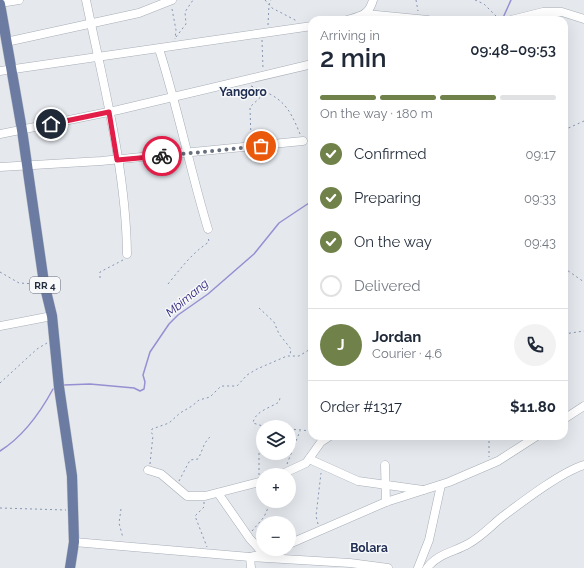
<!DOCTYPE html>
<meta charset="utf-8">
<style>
body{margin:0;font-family:Raleway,sans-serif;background:#f2f2f3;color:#1f2937;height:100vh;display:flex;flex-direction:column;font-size:15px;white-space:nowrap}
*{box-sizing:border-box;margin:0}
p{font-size:13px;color:#747a83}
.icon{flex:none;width:22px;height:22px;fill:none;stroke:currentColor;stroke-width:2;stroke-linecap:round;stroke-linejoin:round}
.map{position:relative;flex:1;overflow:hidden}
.sheet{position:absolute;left:308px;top:16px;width:260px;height:424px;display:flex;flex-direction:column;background:#fff;border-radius:12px;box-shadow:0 4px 16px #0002}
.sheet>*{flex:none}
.tools{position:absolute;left:256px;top:420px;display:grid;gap:8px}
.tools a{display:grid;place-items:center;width:40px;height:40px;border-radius:50%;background:#fff;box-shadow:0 4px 16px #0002;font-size:20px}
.pin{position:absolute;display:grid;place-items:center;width:34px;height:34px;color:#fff;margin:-17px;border:2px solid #fff;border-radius:50%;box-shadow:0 1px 4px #0007}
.courier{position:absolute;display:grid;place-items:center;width:40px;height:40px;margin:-20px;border:3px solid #e11d48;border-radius:50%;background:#fff;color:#222;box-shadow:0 1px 5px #0007}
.head em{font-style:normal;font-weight:600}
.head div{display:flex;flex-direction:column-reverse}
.head{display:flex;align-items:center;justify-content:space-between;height:68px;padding:0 12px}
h1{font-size:26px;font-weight:600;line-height:30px}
.bar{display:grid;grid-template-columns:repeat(4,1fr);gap:6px 4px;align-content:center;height:48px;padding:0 12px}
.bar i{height:5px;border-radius:3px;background:#e0e1e3}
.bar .on{background:#70824a}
.bar p{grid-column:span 4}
.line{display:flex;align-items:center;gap:10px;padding:0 12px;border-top:1px solid #e0e1e3}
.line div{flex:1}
.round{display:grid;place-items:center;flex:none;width:42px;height:42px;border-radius:21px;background:#f2f2f3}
ol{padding:0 12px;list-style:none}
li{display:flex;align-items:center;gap:12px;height:44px}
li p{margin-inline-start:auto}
li .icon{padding:4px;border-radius:50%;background:#70824a;color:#fff;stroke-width:4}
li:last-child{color:#747a83}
li i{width:22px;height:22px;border:2px solid #e0e1e3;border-radius:50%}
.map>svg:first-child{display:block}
</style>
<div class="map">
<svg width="584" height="568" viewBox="0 0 584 568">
<rect width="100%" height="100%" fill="#e5e9ee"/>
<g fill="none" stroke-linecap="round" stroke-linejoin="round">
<!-- stream -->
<g stroke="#968fd1" stroke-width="1.5">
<path d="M502,20L511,0"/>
<path d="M64,385L90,384L134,388L140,391L144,389L145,382L143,375L150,352L169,324L178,315L208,294L254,254L279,223L312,201"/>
<path d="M0,451C24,436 40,413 53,389"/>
</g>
<!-- minor casing -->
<g stroke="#a7adb6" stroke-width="9">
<g id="minor">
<path d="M86,0C103,83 126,169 127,254"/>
<path d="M0,3L19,0"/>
<path d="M366,14L428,20"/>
<path d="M347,20C361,16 369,15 373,0"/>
<path d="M511,20L543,12H562L584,19"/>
<path d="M6,42L139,13L172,0"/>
<path d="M159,49C178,108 190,170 208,229"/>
<path d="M0,71L312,26"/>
<path d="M0,134L118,110L312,64"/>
<path d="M0,167L101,161L303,141"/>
<path d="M0,326L52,316"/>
<path d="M564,419L584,406"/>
<path d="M309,459L358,481L423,490"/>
<path d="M385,465L386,502"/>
<path d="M148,470L161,474L187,496H205L263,481"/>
<path d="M280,475L306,463L321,442L330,436"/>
<path d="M218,493L250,539L264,554"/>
<path d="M74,542L250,557L267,553L278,549"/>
<path d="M289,544L386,502L449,482L498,461L537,436"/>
<path d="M251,568L250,557L350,563L388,568"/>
<path d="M418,568L429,540L441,485"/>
<path d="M427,568C437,554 454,552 468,544C481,537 491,526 502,517C522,502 561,472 584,465"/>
</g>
</g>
<!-- major casing -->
<g stroke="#c2c4ca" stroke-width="11">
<path id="major" d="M0,4L22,130L44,283L52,316L59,387L72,476L74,542L70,568"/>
</g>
<!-- path -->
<g stroke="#8695b1" stroke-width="1" stroke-dasharray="2 3" stroke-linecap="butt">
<path d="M265,0L272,8L297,21"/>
<path d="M416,0L418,11"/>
<path d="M475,0L484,4L496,16L492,20"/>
<path d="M172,9L176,30L175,39"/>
<path d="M268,25L269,5L271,0"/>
<path d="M176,37L186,24L185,12L193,0"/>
<path d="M262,40L263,69"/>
<path d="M251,86C281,97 288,104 300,134"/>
<path d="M564,130L584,121"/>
<path d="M251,140L250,107L266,92"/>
<path d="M564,268L584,282"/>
<path d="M0,272L19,283L36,284"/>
<path d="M100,278V272L123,260"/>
<path d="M168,284C181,268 192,253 209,242L208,236"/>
<path d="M259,308L274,322L279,334L291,349L290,355"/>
<path d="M564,334L584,331"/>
<path d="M0,383L37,349L47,343"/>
<path d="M266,427L253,423C255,411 270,408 279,402L280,398"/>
<path d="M289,429L312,431"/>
<path d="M489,436V457"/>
<path d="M150,464L153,435L151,432L152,429L169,423L180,413L192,406L199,400L210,397L221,386H237L247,375L257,369L287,356H299L312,348"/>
<path d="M287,464L300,431"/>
<path d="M259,475V452L263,444"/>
<path d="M179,481L190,460L198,459C203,450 203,443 211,436"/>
<path d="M204,502V507L195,516L207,547"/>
<path d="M0,508L66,510"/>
<path d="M121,509L119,523L123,538"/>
<path d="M318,524L316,516L321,473"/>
<path d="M252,531L264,517L271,501"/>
</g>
<!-- minor -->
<use href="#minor" stroke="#fff" stroke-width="8"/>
<!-- major -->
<use href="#major" stroke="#6b7ba2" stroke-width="10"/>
</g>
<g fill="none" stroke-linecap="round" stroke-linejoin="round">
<!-- done -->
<path stroke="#686f7d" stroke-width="4" stroke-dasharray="0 7.2" d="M162,156L261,146"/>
<!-- route -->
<path stroke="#e11d48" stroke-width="5" d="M51,124L109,112L117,160L162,156"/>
</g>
<g text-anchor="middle" stroke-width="3" stroke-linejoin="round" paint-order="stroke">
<!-- shield labels -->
<rect fill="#f6f8fa" stroke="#636a78" stroke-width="1" x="30" y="277" width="30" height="16" rx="3"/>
<g font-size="10" font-weight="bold" fill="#242d40">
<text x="45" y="289">RR 4</text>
</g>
<!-- neighbourhood labels -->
<g font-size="12" font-weight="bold" fill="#202e52" stroke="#f6f8fa">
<text x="243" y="96">Yangoro</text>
<text x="369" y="552">Bolara</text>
</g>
<!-- water labels -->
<g font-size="12" font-style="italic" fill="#2a1f7b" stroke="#f6f8fa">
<text transform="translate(187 298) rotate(-40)" y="4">Mbimang</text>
</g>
</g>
</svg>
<div class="tools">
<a><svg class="icon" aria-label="layers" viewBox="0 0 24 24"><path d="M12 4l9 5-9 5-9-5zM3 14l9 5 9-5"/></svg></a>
<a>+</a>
<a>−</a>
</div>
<div class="pin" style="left:261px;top:146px;background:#ea580c"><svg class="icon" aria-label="bag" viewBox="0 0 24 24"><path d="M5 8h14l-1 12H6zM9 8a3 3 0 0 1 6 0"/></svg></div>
<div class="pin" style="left:51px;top:124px;background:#1f2937"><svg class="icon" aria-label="home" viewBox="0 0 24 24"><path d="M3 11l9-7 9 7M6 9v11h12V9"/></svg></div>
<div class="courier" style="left:162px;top:156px"><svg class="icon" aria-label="bike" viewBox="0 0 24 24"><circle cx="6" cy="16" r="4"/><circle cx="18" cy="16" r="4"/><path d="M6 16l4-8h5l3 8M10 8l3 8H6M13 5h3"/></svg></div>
<section class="sheet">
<div class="head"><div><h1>2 min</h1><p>Arriving in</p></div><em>09:48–09:53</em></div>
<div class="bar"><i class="on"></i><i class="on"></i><i class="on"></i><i></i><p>On the way · 180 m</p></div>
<ol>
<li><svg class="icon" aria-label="check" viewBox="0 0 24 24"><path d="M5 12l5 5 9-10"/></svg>Confirmed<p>09:17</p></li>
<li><svg class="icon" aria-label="check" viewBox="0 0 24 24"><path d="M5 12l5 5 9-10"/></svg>Preparing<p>09:33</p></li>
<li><svg class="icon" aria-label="check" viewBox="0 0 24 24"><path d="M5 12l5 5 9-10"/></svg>On the way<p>09:43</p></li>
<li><i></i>Delivered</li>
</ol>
<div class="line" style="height:72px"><b class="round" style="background:#70824a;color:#fff">J</b><div><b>Jordan</b><p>Courier · 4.6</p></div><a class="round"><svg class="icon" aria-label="phone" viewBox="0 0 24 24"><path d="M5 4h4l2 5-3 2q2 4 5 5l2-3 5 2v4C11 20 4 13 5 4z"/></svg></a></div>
<div class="line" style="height:52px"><div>Order #1317</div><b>$11.80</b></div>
</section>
</div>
